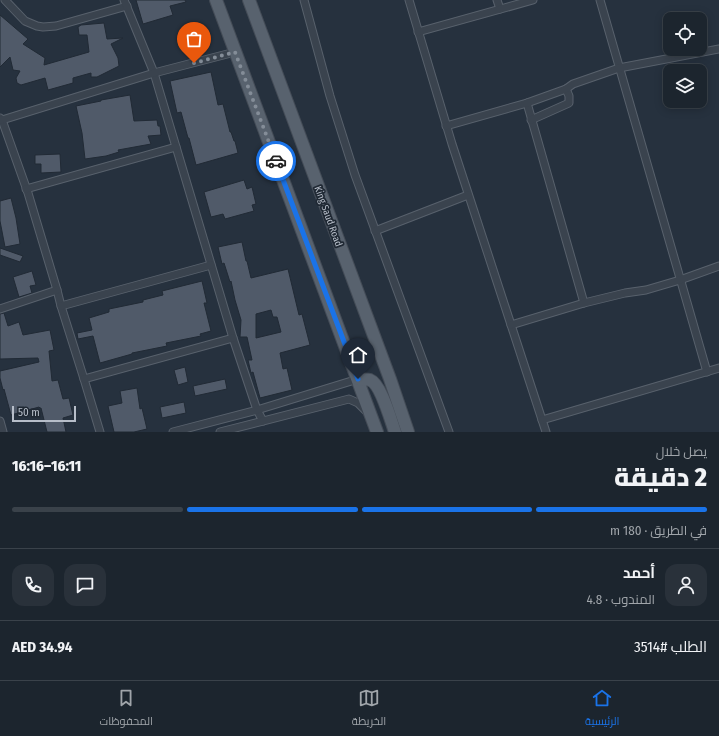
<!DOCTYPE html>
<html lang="ar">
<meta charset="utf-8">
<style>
body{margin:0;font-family:"Fira Sans Condensed",Cairo,sans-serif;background:#29313a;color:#f1f3f6;direction:rtl;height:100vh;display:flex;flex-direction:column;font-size:15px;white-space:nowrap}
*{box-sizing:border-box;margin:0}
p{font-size:13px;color:#a0a5aa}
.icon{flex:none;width:22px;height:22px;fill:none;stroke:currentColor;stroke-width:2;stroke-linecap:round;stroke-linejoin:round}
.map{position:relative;height:432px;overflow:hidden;direction:ltr}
.drawer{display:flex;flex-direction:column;background:#1c252e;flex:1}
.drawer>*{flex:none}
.buttons{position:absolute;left:663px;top:12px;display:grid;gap:8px}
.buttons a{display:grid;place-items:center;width:44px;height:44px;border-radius:8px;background:#1c252e;box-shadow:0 2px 10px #0003,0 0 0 1px #3a424a;font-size:20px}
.scale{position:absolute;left:12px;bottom:10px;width:64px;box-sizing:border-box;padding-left:4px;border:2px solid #b7bec9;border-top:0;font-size:11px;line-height:14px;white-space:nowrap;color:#b7bec9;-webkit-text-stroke:3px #1f2833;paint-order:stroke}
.pin{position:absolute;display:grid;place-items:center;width:34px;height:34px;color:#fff;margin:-41px -17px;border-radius:50% 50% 50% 0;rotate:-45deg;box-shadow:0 0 4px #0007}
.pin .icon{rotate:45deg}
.courier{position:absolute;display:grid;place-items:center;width:40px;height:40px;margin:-20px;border:3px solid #1a73e8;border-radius:50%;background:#fff;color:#222;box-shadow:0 1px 5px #0007}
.summary em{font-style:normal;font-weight:800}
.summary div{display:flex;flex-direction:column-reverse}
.summary{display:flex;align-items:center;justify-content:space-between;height:68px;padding:0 12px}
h1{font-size:26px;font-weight:800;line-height:30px}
.bar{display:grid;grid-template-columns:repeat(4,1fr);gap:6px 4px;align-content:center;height:48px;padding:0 12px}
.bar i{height:5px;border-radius:3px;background:#3a424a}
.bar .selected{background:#1a73e8}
.bar p{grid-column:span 4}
.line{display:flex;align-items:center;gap:10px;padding:0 12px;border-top:1px solid #3a424a}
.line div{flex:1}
.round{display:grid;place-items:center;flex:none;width:42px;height:42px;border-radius:12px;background:#29313a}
.tab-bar{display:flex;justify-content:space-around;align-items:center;height:56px;border-top:1px solid #3a424a;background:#1c252e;font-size:11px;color:#a0a5aa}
.tab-bar a{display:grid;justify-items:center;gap:2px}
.tab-bar .selected{color:#1a73e8}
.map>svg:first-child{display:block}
</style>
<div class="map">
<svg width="719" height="432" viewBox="0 0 719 432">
<rect width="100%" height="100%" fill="#26313e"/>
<!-- building -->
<g fill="#505a69" stroke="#212a35" fill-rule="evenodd">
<path d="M136,0H185L186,2L170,6L173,15L143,24Z"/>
<path d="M0,15L28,39L23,44L45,58L44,65L89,52L87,35H79L78,27L81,25L104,23L107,39L123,38L111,44L118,58L119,66L97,77H91V73L73,78V83L48,90L45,78L21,85L17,83L16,78L20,71L13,70L10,57L0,67Z"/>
<path d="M211,72L218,105L223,104L230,132H231L234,141H235L238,153L196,165L189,138H188L181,112L177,113L170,81Z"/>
<path d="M130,95L134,121L157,120L158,126H160L161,135L148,136L151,144L118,150L119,152L106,156L85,159L82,133L76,106L101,101V100Z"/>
<path d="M60,154L61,172L41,173V164H35V155Z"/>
<path d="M244,180L247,189L252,187L256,204L252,205L254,211L225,219L223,214L211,217L204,192Z"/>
<path d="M11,198L16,218L20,244L5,247L0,221V201Z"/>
<path d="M242,242L246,261H247L251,278L288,269L299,315L302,314L310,345L280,353L283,369L287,368L292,390L260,398L253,372L251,373L248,360H252L247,337H240L241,320L235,300L231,281L230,282L224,263L222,264L218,247ZM271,310L273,317H277L281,332L256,338V314Z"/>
<path d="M0,248L23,256L20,262L0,255Z"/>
<path d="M32,271L36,285L30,286L32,293L19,297L13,277Z"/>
<path d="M202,281L207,303H204L211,331L200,334L201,336L166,343L167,346L132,353V354L100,363L93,336L78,339L77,333L92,330L89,318L109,312V309L143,302V300L163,295L162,291Z"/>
<path d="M4,313L8,326L19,322L23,335L50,330L54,350L49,351L52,381L58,380L63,399L69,398L73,415L63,418L66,432H47L41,408H40L39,407L11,415L4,389L3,390L0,378V371L39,362L38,358L0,359V314Z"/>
<path d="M185,367L188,382L178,385L174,370Z"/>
<path d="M225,379L227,389L195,396L193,386Z"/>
<path d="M137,388L140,409L142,408L147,429L134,432H114L108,406L122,403L120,391Z"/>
<path d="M184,402L186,413L162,418L160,407Z"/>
</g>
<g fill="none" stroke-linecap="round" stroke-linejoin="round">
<!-- minor casing -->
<g stroke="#58616c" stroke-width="9">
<g id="minor">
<path d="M5,0L25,21L37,26L43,27L56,26L127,6"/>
<path d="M124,0L154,73L233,338L257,410L263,421"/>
<path d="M304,0L330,96L355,175L449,432"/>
<path d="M409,0L452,144L546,432"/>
<path d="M497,0L500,9"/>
<path d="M600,0L707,372"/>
<path d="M418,32L533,0"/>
<path d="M527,103L584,303"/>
<path d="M0,118L2,120L28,193L57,290L61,306L84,379L100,432"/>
<path d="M2,120L154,73L235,52"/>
<path d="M531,120L569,103V96L566,89"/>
<path d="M446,126L527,103L566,89L573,84L619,68L719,49"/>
<path d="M26,189L176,147"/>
<path d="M375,231L468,195"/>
<path d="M61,306L211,265"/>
<path d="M0,309L57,290"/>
<path d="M511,325L584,303L625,293L646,290L680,280L719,266"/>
<path d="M84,379L233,338"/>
<path d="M542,420L719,368"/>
<path d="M0,421L3,432"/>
<path d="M173,432L257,410L358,379"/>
<path d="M220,432L349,399L358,403L367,412"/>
</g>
</g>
<!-- primary casing -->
<g stroke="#444c57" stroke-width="14">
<g id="primary">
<path d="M216,0L377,432"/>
<path d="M249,0L390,379L408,432"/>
<path d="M358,379C361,380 367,379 370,380C381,384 391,421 395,432"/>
</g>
</g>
<!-- minor -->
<use href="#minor" stroke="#3a434e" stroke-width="7"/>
<!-- primary -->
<use href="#primary" stroke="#58626e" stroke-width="12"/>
</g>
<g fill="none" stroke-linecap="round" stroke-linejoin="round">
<!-- done -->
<path stroke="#848d98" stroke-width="4" stroke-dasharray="0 7.2" d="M194,63L235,52L276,161"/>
<!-- route -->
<path stroke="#1a73e8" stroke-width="5" d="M276,161L358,379"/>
</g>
<g text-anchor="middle" stroke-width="3.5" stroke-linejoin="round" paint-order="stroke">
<!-- street labels -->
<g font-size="10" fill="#b7bec9" stroke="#1f2833">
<text transform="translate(329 216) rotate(70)" y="4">King Saud Road</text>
</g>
</g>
</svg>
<div class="buttons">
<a><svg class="icon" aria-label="locate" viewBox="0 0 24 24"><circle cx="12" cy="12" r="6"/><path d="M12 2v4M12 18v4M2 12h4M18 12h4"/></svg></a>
<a><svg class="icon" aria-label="layers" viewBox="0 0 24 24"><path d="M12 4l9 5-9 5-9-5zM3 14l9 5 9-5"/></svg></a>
</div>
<div class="scale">50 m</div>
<div class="pin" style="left:194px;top:63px;background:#ea580c"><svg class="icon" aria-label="bag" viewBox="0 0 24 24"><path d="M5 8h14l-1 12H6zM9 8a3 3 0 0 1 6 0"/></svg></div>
<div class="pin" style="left:358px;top:379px;background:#1f2937"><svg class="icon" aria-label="home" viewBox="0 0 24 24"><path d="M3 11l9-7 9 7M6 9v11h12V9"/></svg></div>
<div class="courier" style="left:276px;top:161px"><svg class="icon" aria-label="car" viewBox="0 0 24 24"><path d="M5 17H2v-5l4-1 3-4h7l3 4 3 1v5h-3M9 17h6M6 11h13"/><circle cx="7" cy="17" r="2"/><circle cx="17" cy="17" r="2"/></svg></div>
</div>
<section class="drawer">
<div class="summary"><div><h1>2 دقيقة</h1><p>يصل خلال</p></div><em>16:11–16:16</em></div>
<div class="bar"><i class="selected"></i><i class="selected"></i><i class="selected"></i><i></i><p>في الطريق · 180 m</p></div>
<div class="line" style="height:72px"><a class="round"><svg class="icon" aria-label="person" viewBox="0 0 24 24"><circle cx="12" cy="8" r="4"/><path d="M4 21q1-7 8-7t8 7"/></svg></a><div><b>أحمد</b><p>المندوب · 4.8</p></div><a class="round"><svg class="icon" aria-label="chat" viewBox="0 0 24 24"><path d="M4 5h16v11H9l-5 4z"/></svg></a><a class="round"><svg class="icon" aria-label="phone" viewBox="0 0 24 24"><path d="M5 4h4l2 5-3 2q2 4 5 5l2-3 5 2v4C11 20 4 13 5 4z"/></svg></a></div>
<div class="line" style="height:52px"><div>الطلب #3514</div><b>AED 34.94</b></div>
</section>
<nav class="tab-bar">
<a class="selected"><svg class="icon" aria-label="home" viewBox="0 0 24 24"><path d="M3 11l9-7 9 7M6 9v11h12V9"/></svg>الرئيسية</a>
<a><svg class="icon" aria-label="map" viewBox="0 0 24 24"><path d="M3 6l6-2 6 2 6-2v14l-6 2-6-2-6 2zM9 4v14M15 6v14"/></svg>الخريطة</a>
<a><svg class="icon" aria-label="saved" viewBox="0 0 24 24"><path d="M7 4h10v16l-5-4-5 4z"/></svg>المحفوظات</a>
</nav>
